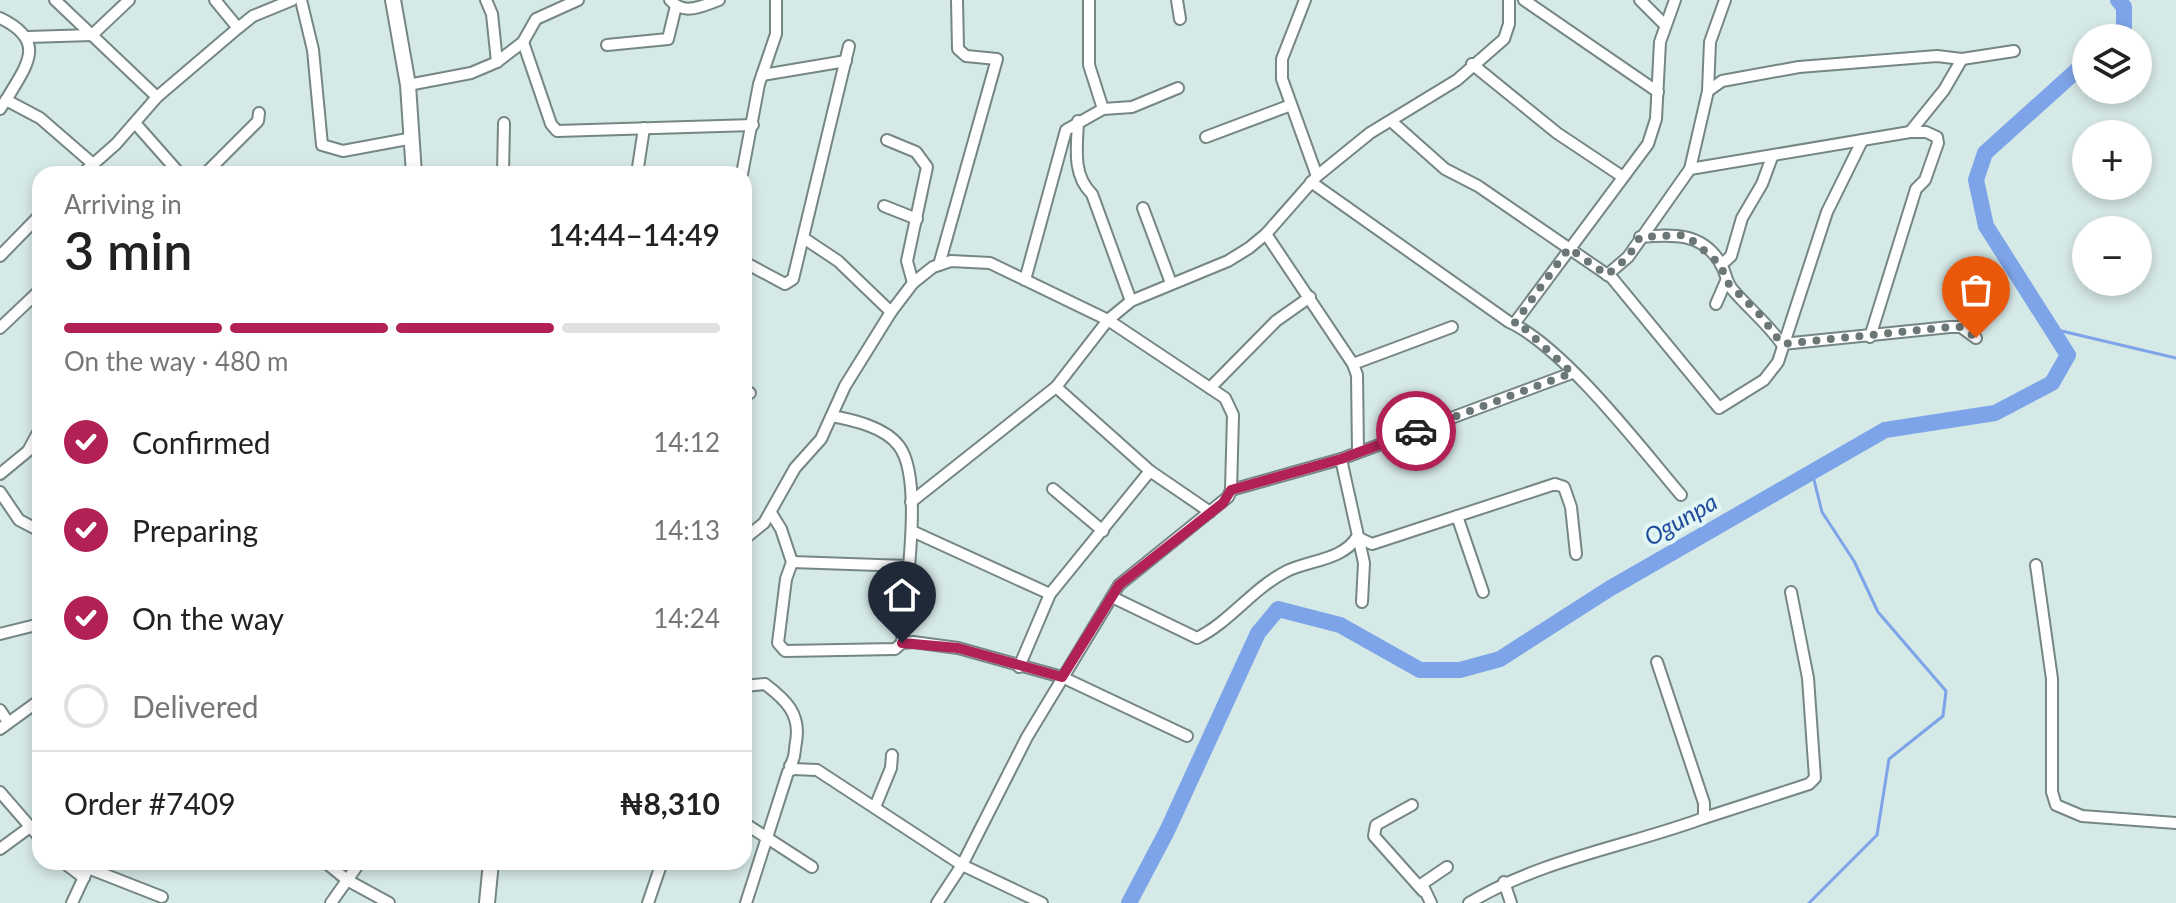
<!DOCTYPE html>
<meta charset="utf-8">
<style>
body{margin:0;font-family:Lato,sans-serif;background:#f6f6f6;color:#222;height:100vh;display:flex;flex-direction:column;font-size:30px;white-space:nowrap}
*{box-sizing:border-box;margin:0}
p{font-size:26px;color:#767676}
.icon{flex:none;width:44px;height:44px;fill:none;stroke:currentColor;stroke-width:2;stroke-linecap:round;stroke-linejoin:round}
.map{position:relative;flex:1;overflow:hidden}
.details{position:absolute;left:32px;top:166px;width:720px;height:704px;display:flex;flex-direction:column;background:#fff;border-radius:24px;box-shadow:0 4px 12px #0003}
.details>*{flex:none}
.fabs{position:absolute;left:2072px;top:24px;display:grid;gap:16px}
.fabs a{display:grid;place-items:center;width:80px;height:80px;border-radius:50%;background:#fff;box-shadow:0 4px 12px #0003;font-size:40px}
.pin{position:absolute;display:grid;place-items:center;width:68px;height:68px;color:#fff;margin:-82px -34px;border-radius:50% 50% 50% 0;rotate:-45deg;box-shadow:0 0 8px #0007}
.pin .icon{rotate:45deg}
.courier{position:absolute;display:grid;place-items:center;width:80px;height:80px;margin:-40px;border:6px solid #b12155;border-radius:50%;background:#fff;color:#222;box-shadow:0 2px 10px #0007}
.summary em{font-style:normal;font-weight:600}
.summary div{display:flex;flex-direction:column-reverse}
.summary{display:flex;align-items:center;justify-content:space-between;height:136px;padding:0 32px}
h1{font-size:52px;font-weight:600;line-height:60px}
.bar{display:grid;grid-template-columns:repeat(4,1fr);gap:12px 8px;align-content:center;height:96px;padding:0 32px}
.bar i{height:10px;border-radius:6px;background:#e0e0e0}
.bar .on{background:#b12155}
.bar p{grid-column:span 4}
.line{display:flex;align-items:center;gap:20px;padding:0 32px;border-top:2px solid #e0e0e0}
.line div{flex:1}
ol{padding:0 32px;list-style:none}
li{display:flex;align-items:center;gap:24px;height:88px}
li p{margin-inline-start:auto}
li .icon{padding:8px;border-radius:50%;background:#b12155;color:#fff;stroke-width:4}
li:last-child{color:#767676}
li i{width:44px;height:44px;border:4px solid #e0e0e0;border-radius:50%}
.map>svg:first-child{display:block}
</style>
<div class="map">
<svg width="2176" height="903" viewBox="0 0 2176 903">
<rect width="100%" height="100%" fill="#d5e9e7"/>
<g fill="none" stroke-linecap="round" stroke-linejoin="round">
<!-- stream -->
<g stroke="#7da4e8" stroke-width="3">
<path d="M2053,329L2176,358"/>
<path d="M1809,903L1877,835L1889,759L1943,716L1946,691L1878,612L1854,561L1822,512L1812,472"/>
</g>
<!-- river -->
<g stroke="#7da4e8" stroke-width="16">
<path d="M2112,38L2124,27V7L2118,0"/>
<path d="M1129,903L1167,831L1258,633L1278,609L1340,625L1420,670H1460L1500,659L1609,589L1885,430L1995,413L2052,383L2068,355L1986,226L1976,180L1985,153L2086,62"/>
</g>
<!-- street casing -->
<g stroke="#758685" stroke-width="14">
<g id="street">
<path d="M55,0L157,97"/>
<path d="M215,0L238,28"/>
<path d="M301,0L313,50L322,145L343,151L413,138"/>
<path d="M486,0L492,14L497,62"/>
<path d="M670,0C684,16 702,6 719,0"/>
<path d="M1089,0V65L1103,109"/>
<path d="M1177,0L1180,19"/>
<path d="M1305,0L1282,59V79L1317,176"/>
<path d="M1524,0L1658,92"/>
<path d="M1640,0L1665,25"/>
<path d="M0,18C48,41 27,65 6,100"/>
<path d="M28,37L92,35L129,0"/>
<path d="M523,42L551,124L557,131L753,125"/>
<path d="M607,45L668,39L676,6"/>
<path d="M1472,64L1557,133L1623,177"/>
<path d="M762,75L846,61"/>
<path d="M408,85L471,73L497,62L523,42L536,19L578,0"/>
<path d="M1708,91L1722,81L1799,67L1937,56L1962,59L2014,51"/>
<path d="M0,109L6,100L40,118L93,164"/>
<path d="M1078,121C1077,147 1072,175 1092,194L1131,301"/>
<path d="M1391,121L1445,169L1478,186L1612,278L1719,408L1764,380L1778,362L1827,212L1862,141"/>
<path d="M135,123L180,174"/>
<path d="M1206,137L1291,105"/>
<path d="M887,140L916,152L927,167L907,261L913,283"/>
<path d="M1690,169L1910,132L1944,90L1962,59"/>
<path d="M82,174L116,144L157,97L238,28L253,16L292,0"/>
<path d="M205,174L258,121L259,113"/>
<path d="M503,174L504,123"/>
<path d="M637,174L644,128"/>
<path d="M742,174L759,84L776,34V0"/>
<path d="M1311,182L1509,322C1564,347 1640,447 1681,495"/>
<path d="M884,206L917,219"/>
<path d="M1143,208L1171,283"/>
<path d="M1266,234L1353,364L1357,375L1358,452"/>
<path d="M1640,237C1673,234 1704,232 1722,266C1726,274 1726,281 1732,289C1748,308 1767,323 1782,344"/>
<path d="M805,239L838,261L891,312"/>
<path d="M0,256L40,215"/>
<path d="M744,262L785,284L793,279L849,46"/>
<path d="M939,265L997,59L966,56L958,49L957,0"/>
<path d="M1721,265L1731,256L1742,218L1762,184L1772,157"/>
<path d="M1607,275L1628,257L1690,169L1708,91L1710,42L1725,0"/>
<path d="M1025,280L1066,130L1103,109L1132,107L1178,88"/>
<path d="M1716,304L1726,281"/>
<path d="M1514,324L1648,144L1656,119L1660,42L1675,0"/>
<path d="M0,328L40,290"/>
<path d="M1870,337L1916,189L1925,180L1938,143L1937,137L1926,132H1910"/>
<path d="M1782,344L1950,327H1961L1976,338"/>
<path d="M1353,364L1452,327"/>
<path d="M1056,387L1150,471L1210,512"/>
<path d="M1210,388L1276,321L1310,297"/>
<path d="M744,394L750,393"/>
<path d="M832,416C853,420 885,427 899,446C925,480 904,599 902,643"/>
<path d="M1341,459L1364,563L1362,602"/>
<path d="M0,474L28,451L40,429"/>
<path d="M1053,489L1103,531"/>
<path d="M1231,490L1341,459L1572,373"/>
<path d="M0,492L19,520L40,531"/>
<path d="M911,502L1056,387L1108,320L1131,301L1228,261L1249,248L1266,234L1317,176L1370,133L1457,80L1504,39L1509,24V0"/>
<path d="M771,513L781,529L792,562L786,579L778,643L785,651L895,649L902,643L913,642L958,648L1062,677L1187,736"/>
<path d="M1457,516L1483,592"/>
<path d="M912,531L1050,594"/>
<path d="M744,539L764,523L795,468L821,439L845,386L891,312L913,283L933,267L951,261L990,263L1108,320L1225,398L1233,415L1231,490L1228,497L1119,585L1027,737L962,865L937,903"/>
<path d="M792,562L907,566"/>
<path d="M2036,565L2052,679V792L2056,805L2082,816L2176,823"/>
<path d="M1112,597L1197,638C1230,622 1253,588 1287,571C1310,560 1343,560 1357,537L1372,544L1555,484L1564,487L1571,507L1576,554"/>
<path d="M0,634L40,624"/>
<path d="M1019,667L1050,594L1150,471"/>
<path d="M744,686L765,684C786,700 801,714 796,742C794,752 796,757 790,766L793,769L788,772L746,903"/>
<path d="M0,710L8,722"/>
<path d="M0,729L40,700"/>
<path d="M793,769L817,770L962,865L1042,903"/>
<path d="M0,792L40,838"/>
<path d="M1412,805L1376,825L1374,836L1423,891"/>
<path d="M875,807L891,768L892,755"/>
<path d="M1704,818L1809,784L1815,778L1808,678L1791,592"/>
<path d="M744,823L812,867"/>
<path d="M0,849L30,827"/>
<path d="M63,862L84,878"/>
<path d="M325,862L347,880L389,903"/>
<path d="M88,868L162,897"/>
<path d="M1504,882L1511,903"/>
<path d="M72,903L91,862"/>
<path d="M331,903L360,862"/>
<path d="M648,903L662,862"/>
<path d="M1431,903L1422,884L1447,867"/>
<path d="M1469,903C1542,859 1625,847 1704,818V803L1657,662"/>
</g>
</g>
<!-- secondary casing -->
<g stroke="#758685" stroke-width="18">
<g id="secondary">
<path d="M393,0L408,85L414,174"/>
<path d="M487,903L491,862"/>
</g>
</g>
<!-- street -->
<use href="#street" stroke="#fff" stroke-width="10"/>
<!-- secondary -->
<use href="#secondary" stroke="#fff" stroke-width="14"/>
</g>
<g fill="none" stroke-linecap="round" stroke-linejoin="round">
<!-- done -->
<path stroke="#6b7776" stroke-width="8" stroke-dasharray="0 14.4" d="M1416,431L1572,373L1524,328L1514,324L1569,248L1607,275L1628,257L1640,237L1686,235L1721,265L1726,281L1760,315L1782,344L1950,327H1961L1976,338"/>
<!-- route -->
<path stroke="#b12155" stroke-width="10" d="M902,643L958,648L1062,677L1119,585L1223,503L1231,490L1341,459L1416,431"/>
</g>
<g text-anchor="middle" stroke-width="8" stroke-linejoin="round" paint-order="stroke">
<!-- water labels -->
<g font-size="24" font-style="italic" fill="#214c9c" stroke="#e2f6f5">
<text transform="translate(1681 520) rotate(-30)" y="8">Ogunpa</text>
</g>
</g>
</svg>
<div class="fabs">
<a><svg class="icon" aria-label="layers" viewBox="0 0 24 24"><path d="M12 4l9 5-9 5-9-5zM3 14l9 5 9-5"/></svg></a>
<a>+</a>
<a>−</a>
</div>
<div class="pin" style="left:1976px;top:338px;background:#ea580c"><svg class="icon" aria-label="bag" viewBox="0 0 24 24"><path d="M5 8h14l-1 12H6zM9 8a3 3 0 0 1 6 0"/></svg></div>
<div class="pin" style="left:902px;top:643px;background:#1f2937"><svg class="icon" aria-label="home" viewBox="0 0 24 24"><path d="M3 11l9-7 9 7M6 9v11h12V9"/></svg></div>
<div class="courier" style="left:1416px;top:431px"><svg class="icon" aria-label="car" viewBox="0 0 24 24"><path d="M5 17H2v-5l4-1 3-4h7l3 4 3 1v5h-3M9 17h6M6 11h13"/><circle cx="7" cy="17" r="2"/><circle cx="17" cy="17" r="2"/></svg></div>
<section class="details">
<div class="summary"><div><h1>3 min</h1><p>Arriving in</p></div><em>14:44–14:49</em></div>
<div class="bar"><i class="on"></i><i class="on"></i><i class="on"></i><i></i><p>On the way · 480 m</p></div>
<ol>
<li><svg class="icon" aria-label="check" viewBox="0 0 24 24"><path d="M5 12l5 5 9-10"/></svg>Confirmed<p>14:12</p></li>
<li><svg class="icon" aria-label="check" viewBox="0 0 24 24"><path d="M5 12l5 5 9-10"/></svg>Preparing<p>14:13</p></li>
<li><svg class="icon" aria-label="check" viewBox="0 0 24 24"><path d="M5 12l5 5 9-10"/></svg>On the way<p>14:24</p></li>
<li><i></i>Delivered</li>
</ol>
<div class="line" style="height:104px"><div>Order #7409</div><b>₦8,310</b></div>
</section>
</div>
